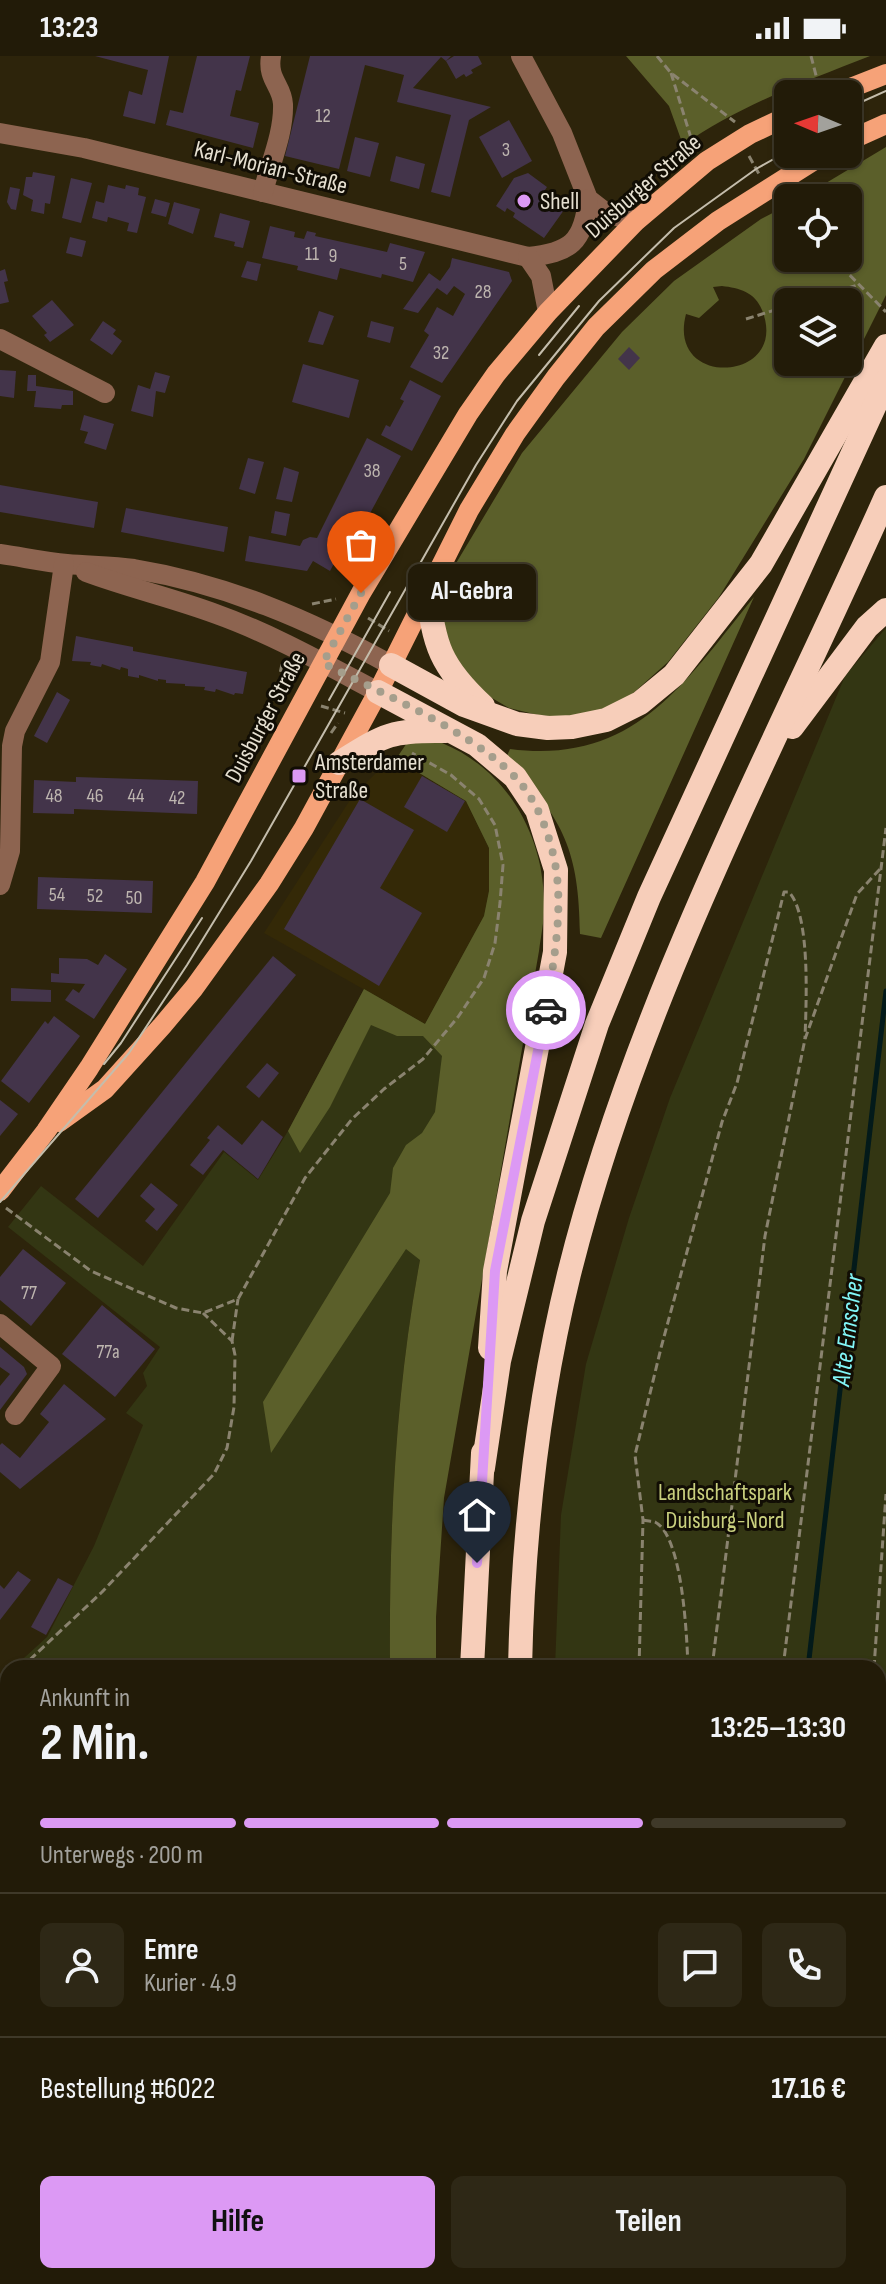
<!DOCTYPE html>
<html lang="de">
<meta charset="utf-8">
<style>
body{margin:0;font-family:"Sofia Sans Condensed",sans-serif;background:#2e2816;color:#f1f3f6;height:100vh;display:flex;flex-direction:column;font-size:30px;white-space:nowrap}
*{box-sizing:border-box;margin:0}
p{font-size:26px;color:#a2a19c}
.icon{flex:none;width:44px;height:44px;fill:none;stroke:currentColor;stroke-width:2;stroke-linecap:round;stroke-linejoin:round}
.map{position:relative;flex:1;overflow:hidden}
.side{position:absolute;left:0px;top:1604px;width:886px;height:624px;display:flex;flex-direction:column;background:#221b08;border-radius:24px 24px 0 0;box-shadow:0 2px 6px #0004,0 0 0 2px #3f3929}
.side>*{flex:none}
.needle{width:52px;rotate:272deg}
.controls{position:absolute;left:774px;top:24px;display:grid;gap:16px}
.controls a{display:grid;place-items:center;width:88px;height:88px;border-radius:12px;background:#221b08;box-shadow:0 2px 6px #0004,0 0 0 2px #3f3929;font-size:40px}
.pin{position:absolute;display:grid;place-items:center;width:68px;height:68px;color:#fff;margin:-82px -34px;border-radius:50% 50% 50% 0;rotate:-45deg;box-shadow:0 0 8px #0007}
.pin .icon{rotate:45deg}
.courier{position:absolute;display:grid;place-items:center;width:80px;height:80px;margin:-40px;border:6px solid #dc99f4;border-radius:50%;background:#fff;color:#222;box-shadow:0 2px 10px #0007}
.bubble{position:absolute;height:56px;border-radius:12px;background:#221b08;box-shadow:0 2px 6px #0004,0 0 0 2px #3f3929;font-size:26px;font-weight:700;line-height:56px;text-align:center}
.overview em{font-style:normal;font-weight:700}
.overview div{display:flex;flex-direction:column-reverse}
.overview{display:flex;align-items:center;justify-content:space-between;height:136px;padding:0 40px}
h1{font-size:52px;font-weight:700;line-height:60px}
.bar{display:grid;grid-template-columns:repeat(4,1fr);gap:12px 8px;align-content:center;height:96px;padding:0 40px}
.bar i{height:10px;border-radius:6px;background:#3f3929}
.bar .current{background:#dc99f4}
.bar p{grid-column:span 4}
.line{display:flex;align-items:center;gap:20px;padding:0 40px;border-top:2px solid #3f3929}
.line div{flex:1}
.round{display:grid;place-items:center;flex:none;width:84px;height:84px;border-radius:12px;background:#2e2816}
.action{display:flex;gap:16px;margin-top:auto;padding:16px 40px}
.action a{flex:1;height:92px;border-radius:12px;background:#dc99f4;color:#111;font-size:32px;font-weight:700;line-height:92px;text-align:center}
.action a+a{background:#2e2816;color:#f1f3f6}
.status{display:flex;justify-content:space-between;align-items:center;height:56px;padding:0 40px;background:#221b08;direction:ltr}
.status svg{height:22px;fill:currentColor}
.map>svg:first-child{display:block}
</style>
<div class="status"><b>13:23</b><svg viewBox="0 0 49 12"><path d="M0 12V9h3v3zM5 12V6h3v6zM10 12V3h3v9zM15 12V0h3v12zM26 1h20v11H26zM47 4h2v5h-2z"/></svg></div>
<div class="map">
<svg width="886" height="2228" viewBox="0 0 886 2228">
<rect width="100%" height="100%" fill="#2d240b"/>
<!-- built -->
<path fill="#342907" d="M396,703L466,745L489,792V835L485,860L425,968L264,877L352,741L384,709Z"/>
<!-- green -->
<g fill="#333613">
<path d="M886,572V2228H673L670,2220H878V1612H555L561,1459L586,1308L629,1162L670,1042L845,620Z"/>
<path d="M461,697C512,730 524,756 541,812L420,1204C395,1338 389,1476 390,1612H13L47,1581L94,1490L143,1369L126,1357L147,1330L143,1317L160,1291L8,1171L41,1130L143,1210L224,1096L258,1124L288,1075L364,933L425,968L484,860L489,835V792L466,745L396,703Z"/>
</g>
<!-- forest -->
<g fill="#5b5f2a" fill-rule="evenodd">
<path d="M626,0H870C806,25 739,50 683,89L669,50Z"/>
<path d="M886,91V239L804,403L719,541L668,606L631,639L599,656L576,663L538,659L509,652L480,635L456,609L437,550L446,524L522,397L622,276L674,225L761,163L788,149V202H848V142H801ZM722,230C739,232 755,236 762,254C791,326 666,334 686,258L699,262L719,244L713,231ZM788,246H848V306H788Z"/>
<path d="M754,541L601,882L580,878C579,793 563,763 506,702L510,693C635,709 684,627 754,541Z"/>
<path d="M411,681C421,683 433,684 442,687C506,713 543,778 544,845C545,862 541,879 539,895L444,1442L436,1561V1612H390C389,1476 395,1338 420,1204L406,1193L271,1397L263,1346L390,1137L393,1112L406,1089L422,1077L435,1056L442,1000L423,980H397L371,969L330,1051L300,1097L288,1075L364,933L425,968L484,860L489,835V792L466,745L396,703Z"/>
</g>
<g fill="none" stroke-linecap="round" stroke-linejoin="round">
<!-- stream -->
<g stroke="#031a1a" stroke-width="5">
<path d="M808,1612L886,935"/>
<path d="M762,2220L763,2228"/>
</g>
</g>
<!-- building -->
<g fill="#43344a">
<path d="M95,0H169L155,68L123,60L129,35L142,39L148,14Z"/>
<path d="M197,0H250L241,35L236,34L230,60L259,67L253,92L166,69L170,54L183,57Z"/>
<path d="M310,0H451L446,5L441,1L413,32L491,51L469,64L450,141L431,136L451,59L397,46L404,19L365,9L339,113L285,100Z"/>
<path d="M454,0H478L482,8L471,14L473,17L466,21L464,18L456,23L446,5Z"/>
<path d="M509,64L532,105L502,122L479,81Z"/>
<path d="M355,81L379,87L370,121L347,115Z"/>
<path d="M396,100L425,108L419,133L390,125Z"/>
<path d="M33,116L55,120L50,148L45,147L44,158L31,155L33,144L23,139L26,121H32Z"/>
<path d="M528,117L547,131L541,140L564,154L544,182L513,161L515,157L507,152L505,156L496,150L514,122Z"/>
<path d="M71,122L92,127L81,167L62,162Z"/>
<path d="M108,129L125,133L126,129L139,132L138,139L146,141L137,177L127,175L129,167L108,161L107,166L92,162L96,145L104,147Z"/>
<path d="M10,131L20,133L16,154L11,153L7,146Z"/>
<path d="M155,143L170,147L166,161L151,157Z"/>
<path d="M174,146L200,153L193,178L168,168Z"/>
<path d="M220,157L250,165L243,192L234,190L235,186L214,181Z"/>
<path d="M270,170L295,176L294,181L304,183L307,175L316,177L315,180L387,196L390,187L425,196L413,226L382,218L381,222L340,212L337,224L297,214L298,210L262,202Z"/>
<path d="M70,181L86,185L82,201L66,197Z"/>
<path d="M452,202L509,216L512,225L442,327L410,311L429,279L424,275L437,251L453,260L465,238L454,230L447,239L437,232L418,257L403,253L429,217L440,225L450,211Z"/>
<path d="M247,205L261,208L257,225L241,221Z"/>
<path d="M5,213L8,225L4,226L9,246L0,248V215Z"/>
<path d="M52,244L74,269L50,286L44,279L47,277L32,260Z"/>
<path d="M319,255L334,260L323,289L308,286Z"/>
<path d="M103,265L116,274L113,278L122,285L112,299L90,284Z"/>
<path d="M371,265L394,271L390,287L367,281Z"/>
<path d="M629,291L640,302L629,314L618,303Z"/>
<path d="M303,308L359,324L349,362L292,346Z"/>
<path d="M0,314L16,315L14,342L0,340Z"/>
<path d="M155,316L170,320L165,337L156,335L153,361L131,355L138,329L150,333Z"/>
<path d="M28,319H36V330L73,335V349H62L61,353L34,351L36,335H27Z"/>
<path d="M410,324L441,340L412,395L381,379L386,369L390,371L404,345L400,343Z"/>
<path d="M84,359L114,368L106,394L84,387L88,376L80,374Z"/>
<path d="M367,382L401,400L354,487L347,483L330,515L313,505L307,515L245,505L249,480L300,490L303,484L310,481L317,482Z"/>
<path d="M248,402L264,406L255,438L239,433Z"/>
<path d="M284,411L299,416L292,446L276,443Z"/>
<path d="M0,429L98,446L94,472L0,456Z"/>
<path d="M126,452L228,471L224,496L121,476Z"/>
<path d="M275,455L290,458L286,480L271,477Z"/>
<path d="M76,580L133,591V595L247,616L243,638L235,637L234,639L216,633L215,636L204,634L205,631L185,630V628L166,627V624L158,623V625L139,619V622L128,620V613L121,611L120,614L102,608L101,611L90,609L91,606L72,605Z"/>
<path d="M57,636L70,644L47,687L34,680Z"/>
<path d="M422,720L465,745L447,776L404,751Z"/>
<path d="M76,721L198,725L197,758L74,753V758L33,757L34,724L76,726Z"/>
<path d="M360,743L414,774L380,832L422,857L379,930L284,873Z"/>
<path d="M38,821L153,825L152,857L37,853Z"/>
<path d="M105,898L127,913L94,963L65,944L73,933L79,937L85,928L51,926V917L59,918V902L87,903L98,909Z"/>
<path d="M273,900L296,919L98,1162L75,1143Z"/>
<path d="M11,932L51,934V946L11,945Z"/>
<path d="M54,960L80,980L29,1047L1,1025L45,965L48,968Z"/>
<path d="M267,1007L279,1017L259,1042L246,1031Z"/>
<path d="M0,1044L18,1058L0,1080Z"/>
<path d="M262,1064L283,1081L258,1123L223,1094L203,1119L190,1109L210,1084L207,1082L218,1069L242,1089Z"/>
<path d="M151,1127L178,1149L157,1175L145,1165L155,1153L140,1140Z"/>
<path d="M23,1193L66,1227L31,1270L0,1244V1221Z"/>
<path d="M102,1249L155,1293L115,1341L62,1298Z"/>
<path d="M0,1291L24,1311L27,1318L0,1354V1330L10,1318L0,1311Z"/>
<path d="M64,1328L106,1363L20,1433L0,1416V1389L2,1387L20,1402L49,1366L40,1358Z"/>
<path d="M18,1515L31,1524L0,1564V1529L4,1533Z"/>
<path d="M58,1522L73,1530L46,1579L31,1571Z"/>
<path d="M8,1872V1905L0,1908V1876Z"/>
<path d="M53,2220H83L88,2228H59Z"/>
<path d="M129,2220H159L165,2228H134Z"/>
<path d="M336,2220H375L383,2228H341Z"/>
</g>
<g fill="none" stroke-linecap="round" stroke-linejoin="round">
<!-- path -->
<g stroke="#8a836f" stroke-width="3" stroke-dasharray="8 4" stroke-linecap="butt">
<path d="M657,0L671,17L735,66"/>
<path d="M811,0L818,27"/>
<path d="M671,17L691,82L695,88"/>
<path d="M749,100L759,118"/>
<path d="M833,202L886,256"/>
<path d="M802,246L858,229"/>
<path d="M746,263L788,250"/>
<path d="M312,548L336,543"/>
<path d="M368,562L389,575"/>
<path d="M282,608L280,618L286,625L284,638"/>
<path d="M321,650L345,657"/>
<path d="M331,677L338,667"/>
<path d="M6,1152L91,1215L176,1252L203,1257L238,1243L305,1122L352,1063L384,1033L423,1003L458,961L484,922L495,887L500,847L503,809L495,769L479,743L451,719L412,697"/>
<path d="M232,1285L238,1243"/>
<path d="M643,1464C646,1465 652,1465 655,1466C683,1480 687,1583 688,1612"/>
<path d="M21,1612L102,1536L214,1418L227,1392L234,1351L235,1299L232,1285L203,1257"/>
<path d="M639,1612L643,1464L635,1399L661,1292L722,1066L737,1027L784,836H789C811,860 806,949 805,983"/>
<path d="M712,1612L765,1180L805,983L857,838L880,813"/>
<path d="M783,1612L886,772"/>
<path d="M874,1612L886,1438"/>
<path d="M0,1633L8,1625"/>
<path d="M878,2184L886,2210"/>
<path d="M725,2220L727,2228"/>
<path d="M841,2220L843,2228"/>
</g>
<!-- minor -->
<g stroke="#8d6450" stroke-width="20">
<path d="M521,0L562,77L588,143L606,157L636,165"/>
<path d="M0,77L84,92L528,201C570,197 584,186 588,143"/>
<path d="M263,136C270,108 284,77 283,48C282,29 267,24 271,0"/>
<path d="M528,201L541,220L548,256"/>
<path d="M0,283L105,337"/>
<path d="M0,498C22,501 44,506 67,508C89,510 112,510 134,513C226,528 310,564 391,609"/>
<path d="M86,516C129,532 173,542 216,558C272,578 325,608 378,636"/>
<path d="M0,829L10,795L12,690L15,675L50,606L64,508"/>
<path d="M0,1268L51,1310L15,1359"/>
<path d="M0,1828L8,1833"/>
<path d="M0,2204L8,2199"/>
<path d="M101,2220L107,2228"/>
<path d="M399,2220L406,2228"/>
</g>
<!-- major -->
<g stroke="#f6a278" stroke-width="20">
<path d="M835,38L886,18"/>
<path d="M848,85L886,68"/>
<path d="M59,1066L105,1033L162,970L194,932L269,828L304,772L378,636L469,454L515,378L556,321L596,271L654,214L718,165L824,98"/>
<path d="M0,1135L46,1075L89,1012L205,826L361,537L468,358L496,318L548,256L636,165L707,105L750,78L788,60"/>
</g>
<!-- highway -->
<g stroke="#f7ceba" stroke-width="24">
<path d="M428,533C433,589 441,611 483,650"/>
<path d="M391,609L464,649L517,668L548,672L572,671L606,664L640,647L674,619L761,508L886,290"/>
<path d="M378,636L477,689L515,721L537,754L556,814L555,896L495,1215L490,1292"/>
<path d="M792,671L867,571L886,554"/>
<path d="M339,707C384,679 390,674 444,675"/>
<path d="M483,1412L499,1305L533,1165L597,968L649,841L886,325"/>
<path d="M472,1612L483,1397"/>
<path d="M520,1612C523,1478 537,1348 569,1218C637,945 772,696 886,441"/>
<path d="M587,2220L590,2228"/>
<path d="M637,2220L641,2228"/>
</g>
<!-- tram -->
<g stroke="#c4bdac" stroke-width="2">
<path d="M848,52L886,35"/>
<path d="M539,299L579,250"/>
<path d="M329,644L390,536"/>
<path d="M104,1008L121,987L202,862"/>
<path d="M0,1146L129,997L187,909L251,805L476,409L517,345L599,245L674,172L756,113L788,95"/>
</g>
</g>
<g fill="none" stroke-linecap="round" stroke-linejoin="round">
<!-- done -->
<path stroke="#a59e8c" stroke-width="8" stroke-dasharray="0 14.4" d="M361,537L323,607C382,638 467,673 513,719C537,742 551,781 556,813C563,859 553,909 546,954"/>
<!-- route -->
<path stroke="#dc99f4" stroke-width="10" d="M477,1507L495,1215L546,954"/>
</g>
<!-- markers -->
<g fill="#dc99f4" stroke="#110d04" stroke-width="3">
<circle cx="524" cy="145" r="8"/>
<rect x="291" y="712" width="16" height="16" rx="4"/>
</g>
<g text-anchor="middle" stroke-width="6" stroke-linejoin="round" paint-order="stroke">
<!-- number labels -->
<g font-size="20" fill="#bdb5af">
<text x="323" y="66">12</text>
<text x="506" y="100">3</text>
<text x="312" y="204">11</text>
<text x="333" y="206">9</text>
<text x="403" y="214">5</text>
<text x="483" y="242">28</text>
<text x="441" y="303">32</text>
<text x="372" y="421">38</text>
<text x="54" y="746">48</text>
<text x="95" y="746">46</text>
<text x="136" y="746">44</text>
<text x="177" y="748">42</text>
<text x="57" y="845">54</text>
<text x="95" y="846">52</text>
<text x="134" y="848">50</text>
<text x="29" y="1243">77</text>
<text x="108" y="1302">77a</text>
</g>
<!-- street labels -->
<g font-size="24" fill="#e6e0d1" stroke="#110d04">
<text transform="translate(271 111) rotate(14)" y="8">Karl-Morian-Straße</text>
<text transform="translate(643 130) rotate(-41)" y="8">Duisburger Straße</text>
<text transform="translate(265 661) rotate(-62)" y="8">Duisburger Straße</text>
</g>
<!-- poi labels -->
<g font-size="24" fill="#e6e0d1" stroke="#110d04" text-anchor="start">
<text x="540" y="153">Shell</text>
<text x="315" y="714">Amsterdamer<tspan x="315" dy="28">Straße</tspan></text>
</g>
<!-- park labels -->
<g font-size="24" fill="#c9d07e" stroke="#110d04">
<text x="725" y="1444">Landschaftspark<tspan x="725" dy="28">Duisburg-Nord</tspan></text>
</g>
<!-- water labels -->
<g font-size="26" font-style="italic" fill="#82f6f7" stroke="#110d04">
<text transform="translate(847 1274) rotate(-83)" y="9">Alte Emscher</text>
</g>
</g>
</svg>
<div class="controls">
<a><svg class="needle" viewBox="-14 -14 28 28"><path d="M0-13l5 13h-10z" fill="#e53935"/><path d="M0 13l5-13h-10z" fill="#a2a19c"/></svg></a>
<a><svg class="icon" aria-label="locate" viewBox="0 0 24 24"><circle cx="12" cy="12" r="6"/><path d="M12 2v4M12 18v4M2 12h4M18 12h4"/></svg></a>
<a><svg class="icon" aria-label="layers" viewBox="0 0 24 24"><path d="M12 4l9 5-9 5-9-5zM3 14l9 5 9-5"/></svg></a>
</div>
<div class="pin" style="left:361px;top:537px;background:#ea580c"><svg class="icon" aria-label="bag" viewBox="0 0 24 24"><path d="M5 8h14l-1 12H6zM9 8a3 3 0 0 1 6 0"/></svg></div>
<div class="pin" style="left:477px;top:1507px;background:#1f2937"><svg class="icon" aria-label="home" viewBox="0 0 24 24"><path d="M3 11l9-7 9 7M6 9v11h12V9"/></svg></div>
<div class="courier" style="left:546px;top:954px"><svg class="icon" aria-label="car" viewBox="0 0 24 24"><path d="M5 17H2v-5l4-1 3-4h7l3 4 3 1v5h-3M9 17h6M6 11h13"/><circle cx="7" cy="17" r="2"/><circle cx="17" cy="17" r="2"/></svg></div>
<div class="bubble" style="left:408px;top:508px;width:128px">Al-Gebra</div>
<section class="side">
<div class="overview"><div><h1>2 Min.</h1><p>Ankunft in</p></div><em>13:25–13:30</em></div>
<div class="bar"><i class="current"></i><i class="current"></i><i class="current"></i><i></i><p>Unterwegs · 200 m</p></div>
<div class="line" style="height:144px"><a class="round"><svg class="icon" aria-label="person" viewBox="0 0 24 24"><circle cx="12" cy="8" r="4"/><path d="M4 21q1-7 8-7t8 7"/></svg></a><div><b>Emre</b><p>Kurier · 4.9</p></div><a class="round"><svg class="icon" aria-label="chat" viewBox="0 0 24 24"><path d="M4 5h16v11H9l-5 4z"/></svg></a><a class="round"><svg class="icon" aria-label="phone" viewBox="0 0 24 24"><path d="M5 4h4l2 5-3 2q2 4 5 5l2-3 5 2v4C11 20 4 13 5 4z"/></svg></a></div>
<div class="line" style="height:104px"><div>Bestellung #6022</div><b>17.16 €</b></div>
<div class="action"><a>Hilfe</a><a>Teilen</a></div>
</section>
</div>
